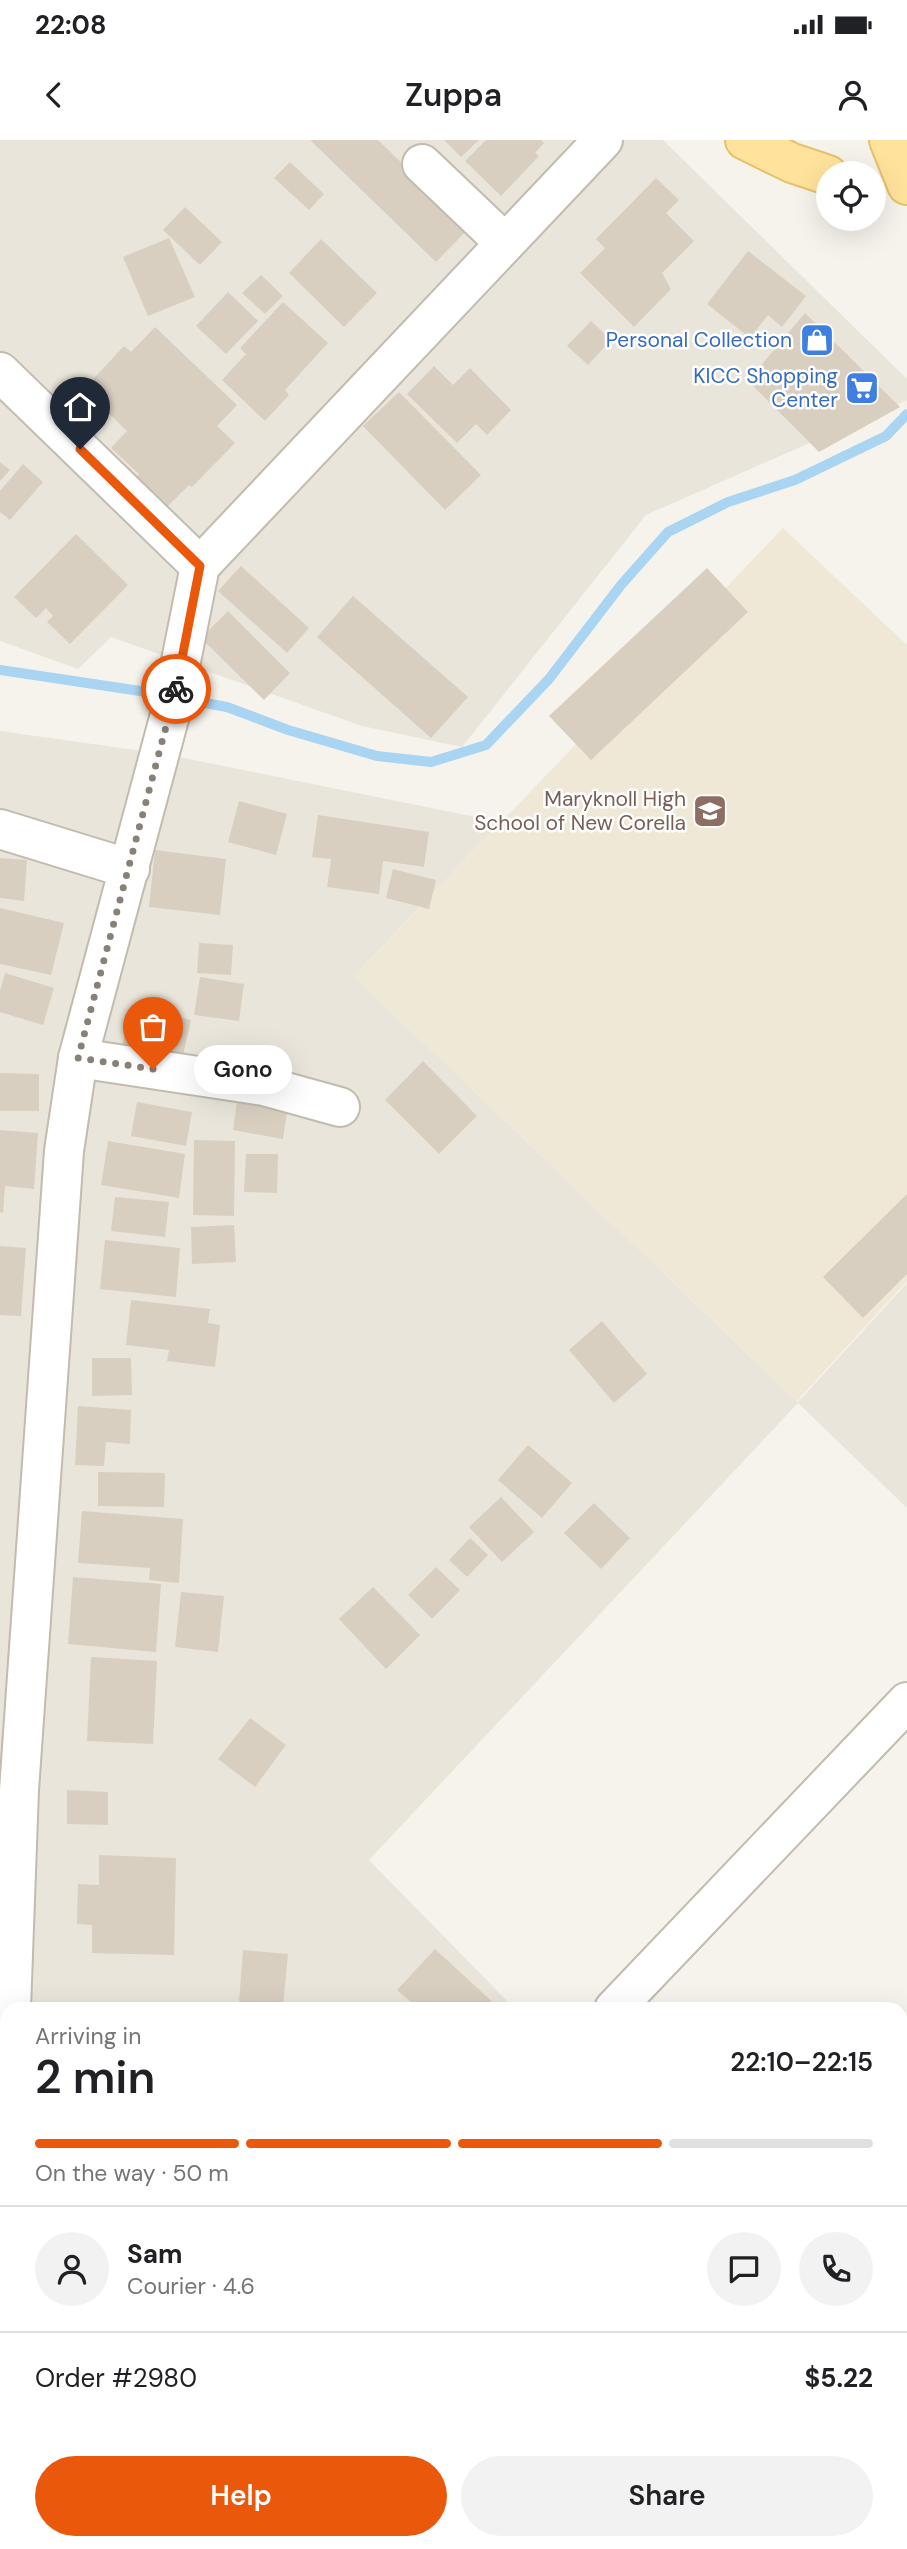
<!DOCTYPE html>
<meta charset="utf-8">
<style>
body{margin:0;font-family:"DM Sans",sans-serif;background:#f2f2f2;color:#202124;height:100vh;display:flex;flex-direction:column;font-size:26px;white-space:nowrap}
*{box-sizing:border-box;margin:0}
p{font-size:23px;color:#757577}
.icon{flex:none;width:38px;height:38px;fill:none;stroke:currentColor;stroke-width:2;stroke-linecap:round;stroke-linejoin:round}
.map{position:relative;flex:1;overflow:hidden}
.panel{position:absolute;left:0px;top:1862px;width:908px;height:548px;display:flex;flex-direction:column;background:#fff;border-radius:21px 21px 0 0;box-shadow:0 7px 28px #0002}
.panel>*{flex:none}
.controls{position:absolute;left:816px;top:21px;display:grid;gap:14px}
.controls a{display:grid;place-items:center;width:70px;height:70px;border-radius:50%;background:#fff;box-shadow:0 7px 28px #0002;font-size:35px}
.pin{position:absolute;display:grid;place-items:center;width:60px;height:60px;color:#fff;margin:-72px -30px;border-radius:50% 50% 50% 0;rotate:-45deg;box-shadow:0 0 7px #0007}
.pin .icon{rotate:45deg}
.courier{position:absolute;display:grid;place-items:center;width:70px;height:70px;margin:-35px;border:5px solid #ea580c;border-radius:50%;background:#fff;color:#222;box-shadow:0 2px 9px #0007}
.bubble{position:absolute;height:49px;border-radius:24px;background:#fff;box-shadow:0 7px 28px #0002;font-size:23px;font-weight:600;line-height:49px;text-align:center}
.headline em{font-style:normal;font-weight:600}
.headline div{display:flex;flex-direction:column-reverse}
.headline{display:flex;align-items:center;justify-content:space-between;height:119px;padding:0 35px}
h1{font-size:46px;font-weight:600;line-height:52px}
.bar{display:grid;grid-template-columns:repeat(4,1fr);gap:10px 7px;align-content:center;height:84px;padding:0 35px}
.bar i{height:9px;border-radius:5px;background:#e0e0e0}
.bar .selected{background:#ea580c}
.bar p{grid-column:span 4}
.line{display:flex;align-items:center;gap:18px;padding:0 35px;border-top:2px solid #e0e0e0}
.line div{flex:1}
.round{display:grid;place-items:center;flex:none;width:74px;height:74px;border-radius:37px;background:#f2f2f2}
.button{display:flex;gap:14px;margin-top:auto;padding:14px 35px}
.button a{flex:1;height:80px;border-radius:42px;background:#ea580c;color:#fff;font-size:28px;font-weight:600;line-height:80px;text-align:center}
.button a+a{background:#f2f2f2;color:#202124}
.status{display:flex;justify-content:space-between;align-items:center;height:49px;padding:0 35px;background:#fff;direction:ltr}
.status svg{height:19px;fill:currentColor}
header{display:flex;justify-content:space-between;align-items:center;height:91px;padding:0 35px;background:#fff;font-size:32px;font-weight:600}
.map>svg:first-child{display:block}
</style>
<div class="status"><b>22:08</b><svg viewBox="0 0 49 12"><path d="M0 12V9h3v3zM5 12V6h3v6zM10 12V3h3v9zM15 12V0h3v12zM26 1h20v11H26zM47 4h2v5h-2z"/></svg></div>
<header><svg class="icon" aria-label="back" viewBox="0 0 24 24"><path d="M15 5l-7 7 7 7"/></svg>Zuppa<svg class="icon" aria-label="person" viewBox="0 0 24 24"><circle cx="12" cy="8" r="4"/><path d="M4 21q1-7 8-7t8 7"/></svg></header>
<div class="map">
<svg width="907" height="2409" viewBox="0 0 907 2409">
<rect width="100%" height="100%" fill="#f6f3ec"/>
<!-- residential -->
<g fill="#eae5da">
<path d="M0,0H663L907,239V260L646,375L462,607L362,586L111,497L78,529L0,501Z"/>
<path d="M0,591L164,614L501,682L354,836L798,1262L907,1143V1368L798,1263L369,1720L515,1869H7V2221L0,2133Z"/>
<path d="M22,2403H107L101,2409H22Z"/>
</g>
<!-- education -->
<path fill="#efe8d6" d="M783,388L907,505V1141L797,1261L354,836Z"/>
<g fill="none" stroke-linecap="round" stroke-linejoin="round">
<!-- stream -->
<path stroke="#a9d4f2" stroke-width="10" d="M0,530L140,551L227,567L288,590L377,616L431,622L486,605L549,539L621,445L668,392L728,362L795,340L886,296L907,274"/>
</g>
<!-- building -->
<g fill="#d8cfc1">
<path d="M310,0H378L469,88L436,122Z"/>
<path d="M444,0H479L461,17Z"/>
<path d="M486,0H541L544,3L535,13L539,16L501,56L465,21Z"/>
<path d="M290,22L324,54L309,70L274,38Z"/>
<path d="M656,38L679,60L666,73L694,101L662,133L671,149L634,187L580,133L605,108L596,99Z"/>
<path d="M185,67L222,102L200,125L163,90Z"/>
<path d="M169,98L195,157L148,176L123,117Z"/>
<path d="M321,99L377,153L344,187L289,133Z"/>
<path d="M748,111L806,156L782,187L768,175L750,198L707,164Z"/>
<path d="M261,135L283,156L265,174L242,153Z"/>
<path d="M228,152L258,181L226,214L196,186Z"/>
<path d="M283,162L328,203L285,250L289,255L265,281L222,240L246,214L240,208Z"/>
<path d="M805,173L900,267L819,312L748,241Z"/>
<path d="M591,181L611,200L588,225L567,206Z"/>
<path d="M155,187L237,265L217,286L235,303L192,347L189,345L165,369L134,339L139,334L111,308L127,291L84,249L124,206L131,212Z"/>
<path d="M434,226L453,245L470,228L511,270L487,295L476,284L457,303L407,254Z"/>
<path d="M399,252L481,335L445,370L363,286Z"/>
<path d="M0,322L10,330L0,341Z"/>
<path d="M23,324L43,342L10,380L0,372V351Z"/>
<path d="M76,394L128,445L70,504L47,482L53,476L46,468L36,478L14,457Z"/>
<path d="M241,426L309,488L287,513L218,451Z"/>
<path d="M707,428L748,472L591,620L549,576Z"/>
<path d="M353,456L468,557L431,598L317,497Z"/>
<path d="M228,471L290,533L264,560L201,498Z"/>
<path d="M239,661L287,674L276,715L228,702Z"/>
<path d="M318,675L429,692L424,727L383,721L379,754L327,747L331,719L312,717Z"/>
<path d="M155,710L226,719L220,775L149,767Z"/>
<path d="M0,718L27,720L24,761L0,758Z"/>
<path d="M393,729L436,740L429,769L386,758Z"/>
<path d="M0,768L64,783L51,835L0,824Z"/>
<path d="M199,803L233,805L231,835L197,833Z"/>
<path d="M5,833L54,848L43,885L0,872V851Z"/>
<path d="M200,837L244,844L239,881L194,875Z"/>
<path d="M132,867L191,880L181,924L121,910Z"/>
<path d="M423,921L477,976L439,1014L385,960Z"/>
<path d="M0,933L39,934V971H0Z"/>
<path d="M238,953L289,960L283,999L233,990Z"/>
<path d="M137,962L192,972L186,1006L131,996Z"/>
<path d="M0,990L38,993L34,1049L5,1046L3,1073L0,1072Z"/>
<path d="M194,1000L235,1001L234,1076L193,1075Z"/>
<path d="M108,1001L185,1014L179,1058L101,1045Z"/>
<path d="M246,1014H278L277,1053L244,1052Z"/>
<path d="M907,1054V1134L863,1178L823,1137Z"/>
<path d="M115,1057L169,1062L165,1097L111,1091Z"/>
<path d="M234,1085L236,1122L192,1124L191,1087Z"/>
<path d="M105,1100L180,1108L176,1157L100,1149Z"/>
<path d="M0,1106L26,1108L21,1176L0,1175Z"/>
<path d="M131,1160L210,1169L208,1183L220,1185L215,1227L167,1221L169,1210L126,1205Z"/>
<path d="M602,1181L647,1234L614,1263L569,1210Z"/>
<path d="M92,1218H131L132,1255L92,1256Z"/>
<path d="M78,1266L131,1270L130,1304L106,1302L104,1326L75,1325Z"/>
<path d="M528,1305L572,1343L542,1378L498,1340Z"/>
<path d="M98,1332L165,1333L164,1367L98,1366Z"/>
<path d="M501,1357L534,1392L502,1422L469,1387Z"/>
<path d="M594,1363L630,1398L601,1429L564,1393Z"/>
<path d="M82,1371L183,1379L179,1443L149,1440L150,1428L78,1423Z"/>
<path d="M470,1398L488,1415L467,1437L449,1420Z"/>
<path d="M436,1427L460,1450L432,1479L408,1455Z"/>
<path d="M73,1437L161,1444L156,1512L68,1504Z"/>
<path d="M373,1447L420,1495L386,1529L339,1479Z"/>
<path d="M181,1452L224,1456L218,1512L175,1507Z"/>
<path d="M91,1517L157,1521L153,1604L87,1601Z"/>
<path d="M250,1578L286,1605L255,1647L218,1619Z"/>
<path d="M67,1650L108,1652V1685L67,1684Z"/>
<path d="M99,1715L176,1718L174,1815L92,1813V1785L77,1784L78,1744L99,1745Z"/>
<path d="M435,1809L500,1869H419L397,1850Z"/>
<path d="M243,1810L288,1814L283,1866L239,1862Z"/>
<path d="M726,2403H777L784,2409H723L721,2408Z"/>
</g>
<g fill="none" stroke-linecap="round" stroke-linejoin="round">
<!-- minor casing -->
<g stroke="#c2bbae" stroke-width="42">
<g id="minor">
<path d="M422,24L505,103"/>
<path d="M0,232L200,426"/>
<path d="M0,689L130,729"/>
<path d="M78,918L264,946L340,967"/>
<path d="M11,1869L19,1650L64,1011L78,918L171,571L200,426L603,0"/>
<path d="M614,1869L907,1562"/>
<path d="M7,1996L2,2230L7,2353"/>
<path d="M8,2409V2403"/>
<path d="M95,2409L101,2403"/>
</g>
</g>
<!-- major casing -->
<g stroke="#e6c16a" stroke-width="42">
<g id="major">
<path d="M745,0L792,23L828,35"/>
<path d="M889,0L907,45"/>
</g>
</g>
<!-- minor -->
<use href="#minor" stroke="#fff" stroke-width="38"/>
<!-- major -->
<use href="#major" stroke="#ffe39c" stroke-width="38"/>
</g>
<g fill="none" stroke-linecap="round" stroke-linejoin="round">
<!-- done -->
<path stroke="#878178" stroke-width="7" stroke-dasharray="0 12.6" d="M153,929L78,918L176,549"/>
<!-- route -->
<path stroke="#ea580c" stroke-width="9" d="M80,309L200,426L176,549"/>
</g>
<!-- icons -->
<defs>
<g id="shop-square" transform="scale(1.75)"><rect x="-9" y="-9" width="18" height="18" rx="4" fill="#3f7fe0" stroke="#fff"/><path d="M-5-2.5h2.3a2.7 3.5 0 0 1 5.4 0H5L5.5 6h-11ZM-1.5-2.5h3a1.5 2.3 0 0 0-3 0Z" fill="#fff"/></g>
<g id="supermarket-square" transform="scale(1.75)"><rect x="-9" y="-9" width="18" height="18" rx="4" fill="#3f7fe0" stroke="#fff"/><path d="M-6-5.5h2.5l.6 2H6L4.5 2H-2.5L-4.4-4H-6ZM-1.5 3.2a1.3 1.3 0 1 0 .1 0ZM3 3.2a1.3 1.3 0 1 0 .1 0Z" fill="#fff"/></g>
<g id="school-square" transform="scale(1.75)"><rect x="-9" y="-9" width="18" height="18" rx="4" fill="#8d6e63" stroke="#fff"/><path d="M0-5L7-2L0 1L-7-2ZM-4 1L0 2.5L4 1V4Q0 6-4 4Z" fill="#fff"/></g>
</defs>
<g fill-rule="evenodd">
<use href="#shop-square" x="817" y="200"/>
<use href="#supermarket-square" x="862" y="248"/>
<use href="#school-square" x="710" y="671"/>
</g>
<g text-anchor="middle" stroke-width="5" stroke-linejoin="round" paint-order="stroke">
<!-- shop labels -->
<g font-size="21" fill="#366cbe" stroke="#fff" text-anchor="end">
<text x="792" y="207">Personal Collection</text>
<text x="838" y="243">KICC Shopping<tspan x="838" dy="24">Center</tspan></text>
</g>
<!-- education labels -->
<g font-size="21" fill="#785e54" stroke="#fff" text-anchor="end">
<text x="686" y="666">Maryknoll High<tspan x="686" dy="24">School of New Corella</tspan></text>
</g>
</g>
</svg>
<div class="controls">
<a><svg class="icon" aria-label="locate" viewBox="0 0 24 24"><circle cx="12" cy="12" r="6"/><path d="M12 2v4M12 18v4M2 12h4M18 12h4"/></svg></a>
</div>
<div class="pin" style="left:153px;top:929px;background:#ea580c"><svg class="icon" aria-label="bag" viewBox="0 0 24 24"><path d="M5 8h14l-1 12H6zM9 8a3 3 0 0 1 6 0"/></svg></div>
<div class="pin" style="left:80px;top:309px;background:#1f2937"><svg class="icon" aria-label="home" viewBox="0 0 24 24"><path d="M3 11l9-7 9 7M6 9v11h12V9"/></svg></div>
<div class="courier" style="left:176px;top:549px"><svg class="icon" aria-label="bike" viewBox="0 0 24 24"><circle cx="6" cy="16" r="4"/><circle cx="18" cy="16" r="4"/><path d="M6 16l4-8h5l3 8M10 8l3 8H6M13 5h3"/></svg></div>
<div class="bubble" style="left:194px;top:905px;width:98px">Gono</div>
<section class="panel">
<div class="headline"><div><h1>2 min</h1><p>Arriving in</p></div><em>22:10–22:15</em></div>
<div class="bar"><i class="selected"></i><i class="selected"></i><i class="selected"></i><i></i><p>On the way · 50 m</p></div>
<div class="line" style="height:126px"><a class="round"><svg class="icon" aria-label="person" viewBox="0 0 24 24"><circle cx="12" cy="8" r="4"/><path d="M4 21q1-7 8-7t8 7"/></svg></a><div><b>Sam</b><p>Courier · 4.6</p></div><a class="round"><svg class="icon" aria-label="chat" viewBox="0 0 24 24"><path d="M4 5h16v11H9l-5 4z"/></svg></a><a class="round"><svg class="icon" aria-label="phone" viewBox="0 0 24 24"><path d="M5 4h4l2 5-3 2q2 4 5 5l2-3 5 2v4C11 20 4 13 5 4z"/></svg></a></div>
<div class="line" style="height:91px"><div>Order #2980</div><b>$5.22</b></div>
<div class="button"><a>Help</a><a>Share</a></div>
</section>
</div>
